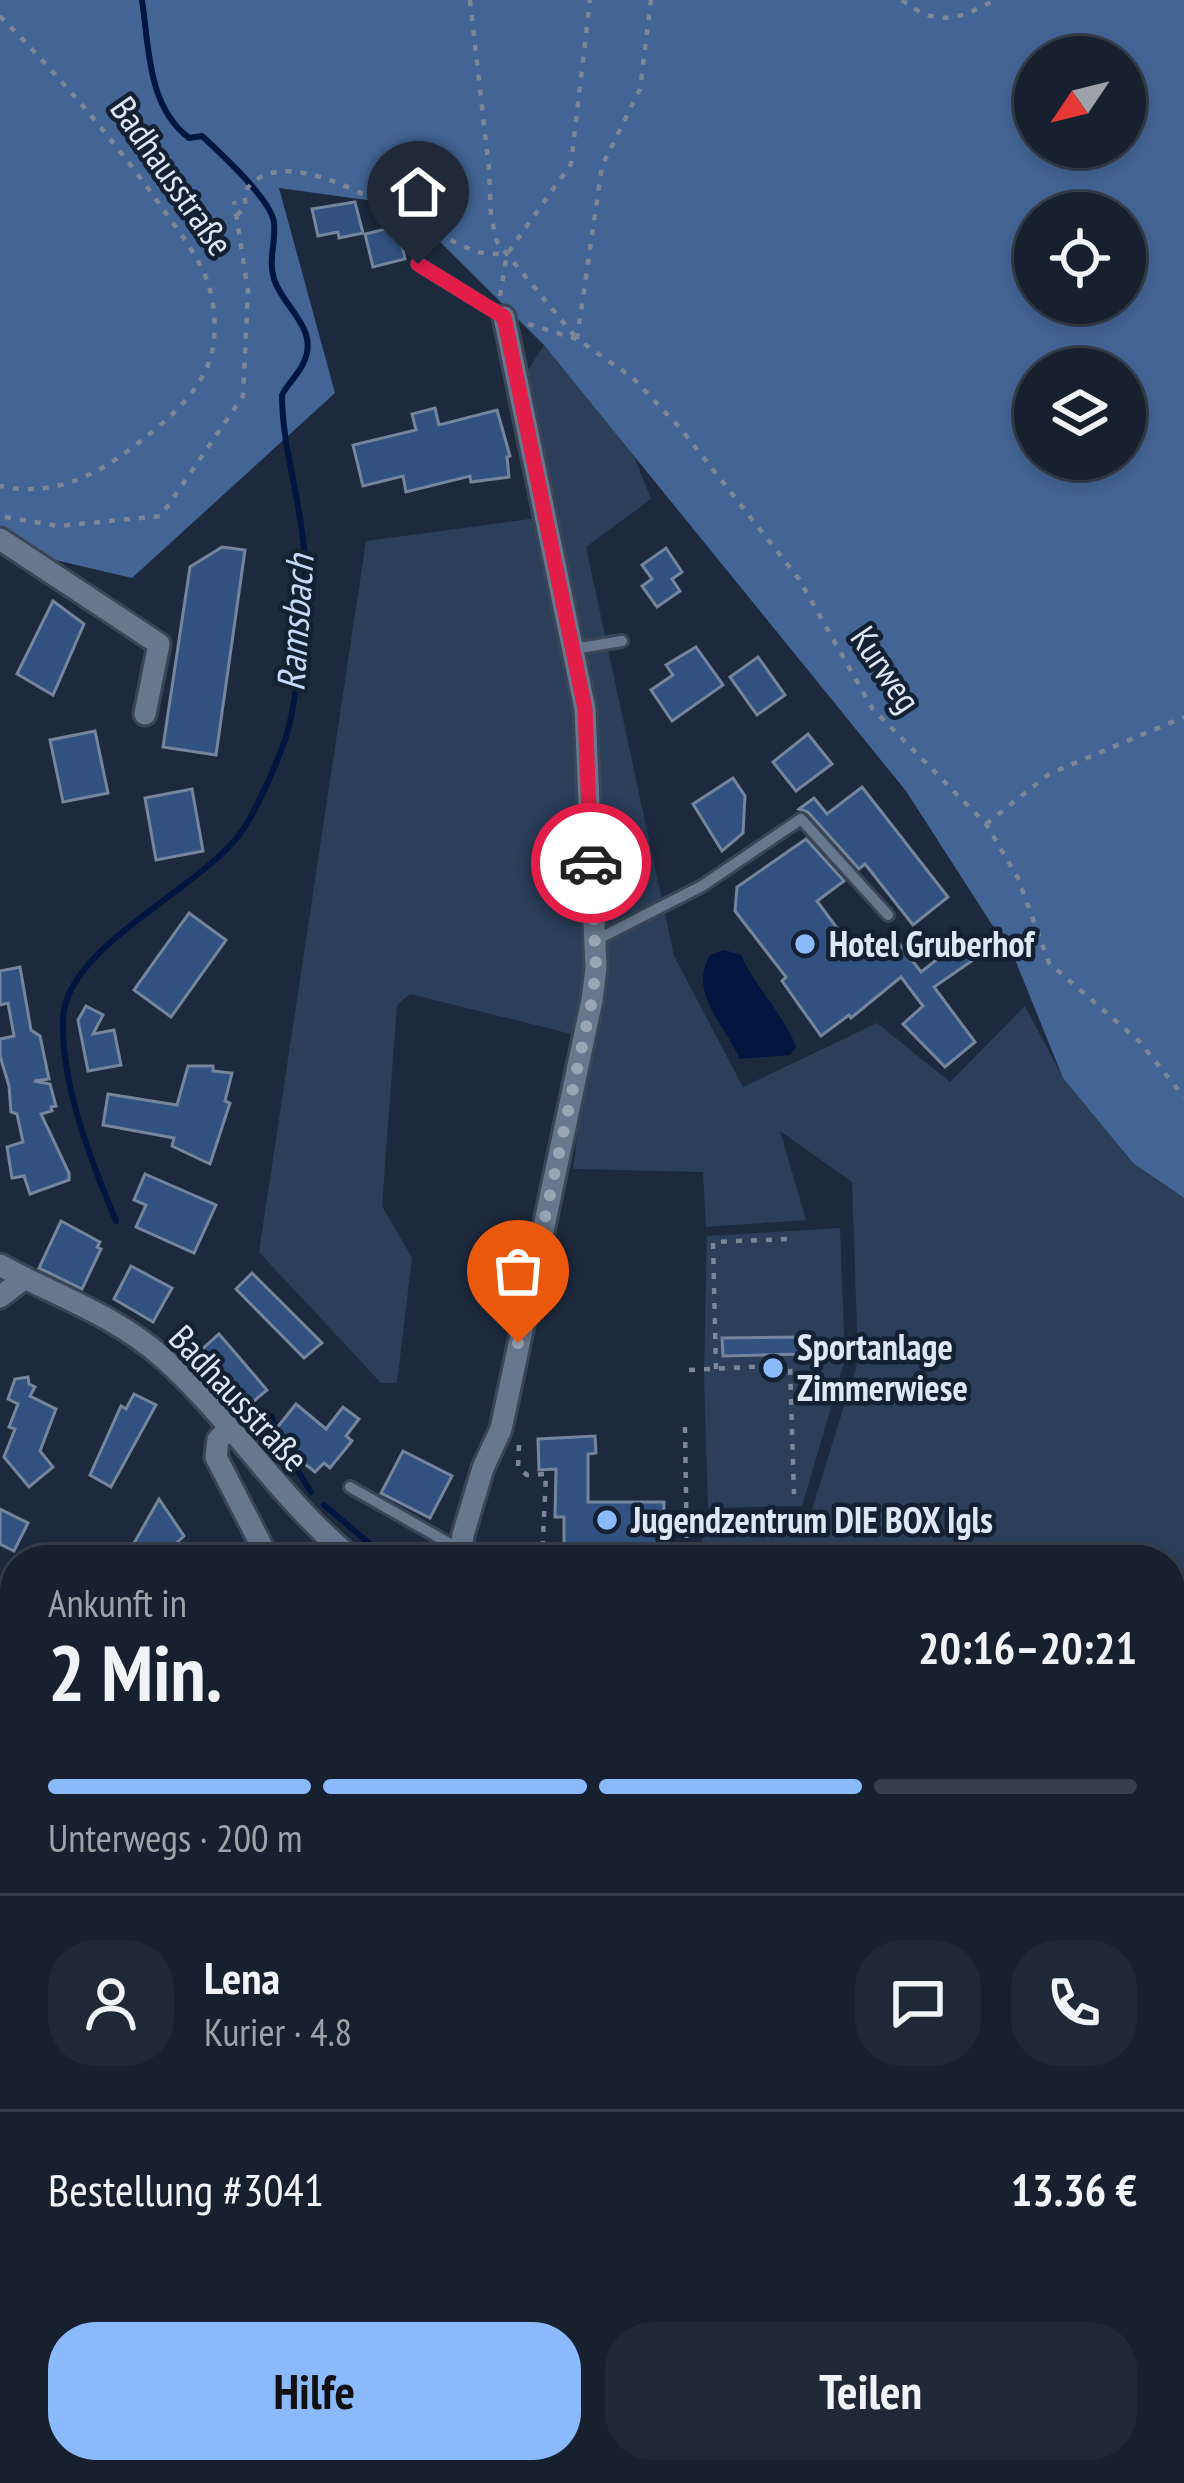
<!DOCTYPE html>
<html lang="de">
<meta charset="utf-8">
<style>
body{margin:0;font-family:"PT Sans Narrow",sans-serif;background:#1f2836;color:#f1f3f6;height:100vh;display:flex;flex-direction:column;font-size:45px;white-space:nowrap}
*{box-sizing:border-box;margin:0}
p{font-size:39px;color:#9ea3aa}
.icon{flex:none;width:66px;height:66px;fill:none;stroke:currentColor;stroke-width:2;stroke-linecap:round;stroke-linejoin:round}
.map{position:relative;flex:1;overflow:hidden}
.drawer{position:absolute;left:0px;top:1545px;width:1185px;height:939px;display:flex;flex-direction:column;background:#16202e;border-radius:48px 48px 0 0;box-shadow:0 6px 18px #0003,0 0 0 3px #353e4a}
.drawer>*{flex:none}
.needle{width:78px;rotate:235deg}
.fabs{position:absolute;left:1014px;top:36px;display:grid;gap:24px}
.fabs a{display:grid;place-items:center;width:132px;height:132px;border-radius:50%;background:#16202e;box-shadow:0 6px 18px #0003,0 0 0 3px #353e4a;font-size:60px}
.pin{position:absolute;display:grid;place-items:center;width:102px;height:102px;color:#fff;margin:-123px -51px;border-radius:50% 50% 50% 0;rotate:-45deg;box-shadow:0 0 12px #0007}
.pin .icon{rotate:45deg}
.courier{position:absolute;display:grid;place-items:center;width:120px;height:120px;margin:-60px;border:9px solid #e11d48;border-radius:50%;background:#fff;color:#222;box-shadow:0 3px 15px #0007}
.headline em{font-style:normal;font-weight:600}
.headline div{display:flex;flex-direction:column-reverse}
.headline{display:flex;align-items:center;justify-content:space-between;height:204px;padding:0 48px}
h1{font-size:78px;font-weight:600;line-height:90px}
.bar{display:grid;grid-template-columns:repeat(4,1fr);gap:18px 12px;align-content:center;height:144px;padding:0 48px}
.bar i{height:15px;border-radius:9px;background:#353e4a}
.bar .on{background:#8abafc}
.bar p{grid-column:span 4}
.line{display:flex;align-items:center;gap:30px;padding:0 48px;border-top:3px solid #353e4a}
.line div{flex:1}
.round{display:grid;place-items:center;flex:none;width:126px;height:126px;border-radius:48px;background:#1f2836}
.primary-button{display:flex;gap:24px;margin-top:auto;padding:24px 48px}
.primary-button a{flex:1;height:138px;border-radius:48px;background:#8abafc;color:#111;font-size:48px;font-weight:600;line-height:138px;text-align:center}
.primary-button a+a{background:#1f2836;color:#f1f3f6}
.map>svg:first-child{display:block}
</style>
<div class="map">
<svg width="1184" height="2483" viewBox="0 0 1184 2483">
<rect width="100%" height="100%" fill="#1d2a3e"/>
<!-- green -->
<g fill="#2b3e5a">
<path d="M544,345L630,446L651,499L586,547L674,956L743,1087L877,1023L950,1082L1025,1006L1063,1078L1133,1163L1184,1198V2278L1170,2260V1560H696L708,1520L808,1522L858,1361L852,1182L780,1131L806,1220L706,1227L703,1172L573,1169L583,1089L607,982L597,769L586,665L526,373Z"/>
<path d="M537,518L569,656L586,841L585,991L571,1034L410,994L397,1005L382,1206L412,1258L397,1383H381L259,1252L366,541Z"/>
<path d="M840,1228L845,1360L802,1506L708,1508L704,1376L707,1236Z"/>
</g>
<!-- forest -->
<g fill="#436595" fill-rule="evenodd">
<path d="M0,0H1184V1198L1133,1163L1063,1078L1016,962L906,791L544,345L403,205L279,188L335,393L132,578L0,547ZM1035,57H1125V147H1035ZM1035,213H1125V303H1035ZM1035,369H1125V459H1035Z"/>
<path d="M0,1953L15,1965V2328L0,2327Z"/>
</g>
<!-- water -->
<path fill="#00163f" d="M724,950L741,955C756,988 783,1013 796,1047L790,1055L740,1059C724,1024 688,993 710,955Z"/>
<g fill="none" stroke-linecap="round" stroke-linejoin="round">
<!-- stream -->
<g stroke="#00163f" stroke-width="6">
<path d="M116,1221C91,1161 61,1085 63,1019C65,946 201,890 242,831C257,809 276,765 285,740C299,698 307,593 304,549C300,497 282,447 282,395C288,383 298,375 303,364C321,329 283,308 274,279C268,259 276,243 274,223C272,200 220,153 202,136L189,138C147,106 149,46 142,0"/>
<path d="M271,1416L278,1435"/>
<path d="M283,1447L311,1492"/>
<path d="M324,1505L389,1560"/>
</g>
</g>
<!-- building -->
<g fill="#315280" stroke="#74859c" stroke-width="3">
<path d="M355,202L363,233L339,238L338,232L318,236L312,209Z"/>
<path d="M398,226L405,259L373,267L365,234Z"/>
<path d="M435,408L439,425L497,410L510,456L507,457L509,477L471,482L470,476L406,492L403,476L363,486L353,445L416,430L412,414Z"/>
<path d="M222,547L245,550L216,755L163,747L190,567Z"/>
<path d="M666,548L682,572L672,579L680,591L657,607L642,586L652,579L642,565Z"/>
<path d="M53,601L84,624L53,695L17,674Z"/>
<path d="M696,647L723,685L672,721L651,690L673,675L666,665Z"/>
<path d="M758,657L785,695L757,715L730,677Z"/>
<path d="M95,731L108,793L63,802L50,740Z"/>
<path d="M808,734L832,764L796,791L773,762Z"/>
<path d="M733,778L745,796L743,833L722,851L693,804Z"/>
<path d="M862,787L948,897L913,925L865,864L859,869L808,812L799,809L814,798L827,814Z"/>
<path d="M192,789L203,851L156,860L145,798Z"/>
<path d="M806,839L844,881L817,901L859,958L891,933L921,972L961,941L973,960L934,987L975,1042L945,1067L903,1024L923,1006L901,977L851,1018L849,1015L821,1036L782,981L786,977L735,911L737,887Z"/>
<path d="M189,913L226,940L171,1017L134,990Z"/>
<path d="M20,967L31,1030L40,1036L49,1079L34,1081L50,1084L56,1106L51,1107L52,1111L41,1114L69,1173V1180L30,1194L24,1176L12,1178L7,1147L23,1142L17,1114L11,1112L9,1086L0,1056V1039L14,1036L8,1003L0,1005V971Z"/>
<path d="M86,1006L103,1015L93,1034L114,1030L121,1065L88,1071L78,1020Z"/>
<path d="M188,1066H213V1071L232,1073L225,1101L230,1103L210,1164L172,1146L174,1138L103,1125L108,1094L177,1105Z"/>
<path d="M145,1174L216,1205L194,1253L136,1227L146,1205L134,1200Z"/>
<path d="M61,1221L100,1242L97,1247L101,1249L82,1289L39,1268Z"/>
<path d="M131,1266L172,1288L153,1322L114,1299Z"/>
<path d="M252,1273L322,1343L304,1358L236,1289Z"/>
<path d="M219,1334L267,1390L238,1414L189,1361Z"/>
<path d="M802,1337V1354L723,1356L722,1338Z"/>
<path d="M28,1377L29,1384L35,1387L30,1396L56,1409L40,1451L53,1467L29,1487L4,1457L15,1429L9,1427L18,1404L8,1399L15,1379Z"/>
<path d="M134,1394L156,1405L111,1487L90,1475L121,1406L126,1409Z"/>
<path d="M296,1404L326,1429L343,1407L359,1419L346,1436L352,1441L330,1468L324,1463L315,1472L286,1449L273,1455L262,1442L260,1437L276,1429Z"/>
<path d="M595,1436L596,1453L588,1454V1502H664L663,1546H584V1560H564V1517H555L556,1469L539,1470L538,1439Z"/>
<path d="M403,1451L452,1476L430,1518L381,1493Z"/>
<path d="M159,1499L184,1536L158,1560H143L133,1545Z"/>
<path d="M0,1509L28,1523L14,1551L0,1544Z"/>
</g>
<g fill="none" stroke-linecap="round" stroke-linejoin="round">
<!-- lane casing -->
<g stroke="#3a4656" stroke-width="16">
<g id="lane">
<path d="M418,264L504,317"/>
<path d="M574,649L622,641"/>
<path d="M596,940L702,886L801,819L888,915"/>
<path d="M350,1487L461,1550"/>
<path d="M0,1690L15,1718"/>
<path d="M15,1969C10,1981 7,1999 15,2011"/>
<path d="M759,2483L770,2469"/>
</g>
</g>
<!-- street casing -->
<g stroke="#3a4656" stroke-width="27">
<g id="street">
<path d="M0,539L159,644L145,714"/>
<path d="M0,1265C54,1295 115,1315 162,1357C232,1419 281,1501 354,1560"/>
<path d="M0,1297L25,1278"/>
<path d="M228,1429L218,1440L216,1457L269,1560"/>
<path d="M464,1560L461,1550L463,1535L483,1468L501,1429L592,1000L596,968L585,709L504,317"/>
</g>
</g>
<!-- secondary casing -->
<g stroke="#3a4656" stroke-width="33">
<g id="secondary">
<path d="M0,2449L15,2451"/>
<path d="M177,2469L316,2478L389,2469"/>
<path d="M703,2469L711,2483"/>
</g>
</g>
<!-- path -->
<g stroke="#7b8696" stroke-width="4.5" stroke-dasharray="6 9" stroke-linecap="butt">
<path d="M470,0L489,169L491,217L497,242L577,339"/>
<path d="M902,0C937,28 959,19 995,0"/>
<path d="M0,16C58,75 112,137 160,205C177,229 198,255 208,283C215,304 217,334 211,356C201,391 170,418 142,440C100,474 55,498 0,486"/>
<path d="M237,215L246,206L244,193C287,125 425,237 479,252C488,254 499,254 507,254"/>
<path d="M500,296L507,254L571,164L590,0"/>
<path d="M528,324L577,339L633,378L681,429L799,579L872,708L986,824L1018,878L1049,963L1139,1041L1184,1097"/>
<path d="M577,339L602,166L640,89L651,0"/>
<path d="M5,517L58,526L161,516L243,396L248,291L234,201"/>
<path d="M986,824L1049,774L1184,717"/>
<path d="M716,1369L713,1242L788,1239"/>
<path d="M689,1370L790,1365L794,1494"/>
<path d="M685,1427L687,1560"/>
<path d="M519,1445L518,1467L527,1475L546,1474L542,1560"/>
<path d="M1170,1713L1184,1707"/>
<path d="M1170,1876L1184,1878"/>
<path d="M0,1935L15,1930"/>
<path d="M0,2036L15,2039"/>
<path d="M0,2226L15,2224"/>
<path d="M0,2332L15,2327"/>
</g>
<!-- lane -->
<use href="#lane" stroke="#67778e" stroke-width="10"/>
<!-- street -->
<use href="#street" stroke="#67778e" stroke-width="21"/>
<!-- secondary -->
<use href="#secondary" stroke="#6682a8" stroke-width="27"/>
</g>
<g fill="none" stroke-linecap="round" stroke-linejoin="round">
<!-- done -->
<path stroke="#9aa6b4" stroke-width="12" stroke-dasharray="0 21.6" d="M518,1343L592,1000L596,968L591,863"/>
<!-- route -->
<path stroke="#e11d48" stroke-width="15" d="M418,264L504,317L585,709L591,863"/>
</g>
<!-- markers -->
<g fill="#8abafc" stroke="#132133" stroke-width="4.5">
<circle cx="805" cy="944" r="12"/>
<circle cx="773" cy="1368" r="12"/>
<circle cx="607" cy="1520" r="12"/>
</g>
<g text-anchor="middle" stroke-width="9" stroke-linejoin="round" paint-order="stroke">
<!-- street labels -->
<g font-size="36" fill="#dee8f4" stroke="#132133">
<text transform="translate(172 176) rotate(55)" y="13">Badhausstraße</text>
<text transform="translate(886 669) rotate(56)" y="13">Kurweg</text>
<text transform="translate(239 1398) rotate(47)" y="13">Badhausstraße</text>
</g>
<!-- poi labels -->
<g font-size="36" font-weight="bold" fill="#dee8f4" stroke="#132133" text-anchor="start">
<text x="829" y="957">Hotel Gruberhof</text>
<text x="797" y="1360">Sportanlage<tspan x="797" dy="41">Zimmerwiese</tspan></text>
<text x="631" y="1533">Jugendzentrum DIE BOX Igls</text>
</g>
<!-- water labels -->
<g font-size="39" font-style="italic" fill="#c5daf8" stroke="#132133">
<text transform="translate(295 623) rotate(-86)" y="14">Ramsbach</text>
</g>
</g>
</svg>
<div class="fabs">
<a><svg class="needle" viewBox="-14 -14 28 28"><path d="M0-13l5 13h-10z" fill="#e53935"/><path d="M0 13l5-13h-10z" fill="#9ea3aa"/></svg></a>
<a><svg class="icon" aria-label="locate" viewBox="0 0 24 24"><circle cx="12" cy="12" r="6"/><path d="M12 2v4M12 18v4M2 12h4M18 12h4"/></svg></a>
<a><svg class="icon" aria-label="layers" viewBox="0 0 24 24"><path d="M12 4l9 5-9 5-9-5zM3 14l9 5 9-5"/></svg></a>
</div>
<div class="pin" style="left:518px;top:1343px;background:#ea580c"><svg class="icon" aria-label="bag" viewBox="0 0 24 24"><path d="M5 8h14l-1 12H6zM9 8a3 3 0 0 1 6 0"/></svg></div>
<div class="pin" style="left:418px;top:264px;background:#1f2937"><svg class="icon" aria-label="home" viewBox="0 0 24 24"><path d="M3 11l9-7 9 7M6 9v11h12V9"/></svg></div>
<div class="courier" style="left:591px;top:863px"><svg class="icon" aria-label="car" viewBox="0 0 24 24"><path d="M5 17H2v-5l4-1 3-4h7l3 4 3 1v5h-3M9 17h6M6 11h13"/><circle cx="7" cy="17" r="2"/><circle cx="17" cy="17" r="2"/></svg></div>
<section class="drawer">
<div class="headline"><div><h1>2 Min.</h1><p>Ankunft in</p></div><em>20:16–20:21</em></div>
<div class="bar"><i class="on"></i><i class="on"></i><i class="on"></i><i></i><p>Unterwegs · 200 m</p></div>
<div class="line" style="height:216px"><a class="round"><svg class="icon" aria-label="person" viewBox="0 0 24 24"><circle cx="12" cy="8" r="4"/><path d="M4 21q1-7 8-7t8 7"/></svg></a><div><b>Lena</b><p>Kurier · 4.8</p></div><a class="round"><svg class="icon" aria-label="chat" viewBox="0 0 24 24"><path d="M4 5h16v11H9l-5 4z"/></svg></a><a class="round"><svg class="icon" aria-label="phone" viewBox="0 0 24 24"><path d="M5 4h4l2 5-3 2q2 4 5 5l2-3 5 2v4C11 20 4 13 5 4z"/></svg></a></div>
<div class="line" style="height:156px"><div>Bestellung #3041</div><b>13.36 €</b></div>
<div class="primary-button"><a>Hilfe</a><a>Teilen</a></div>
</section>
</div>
